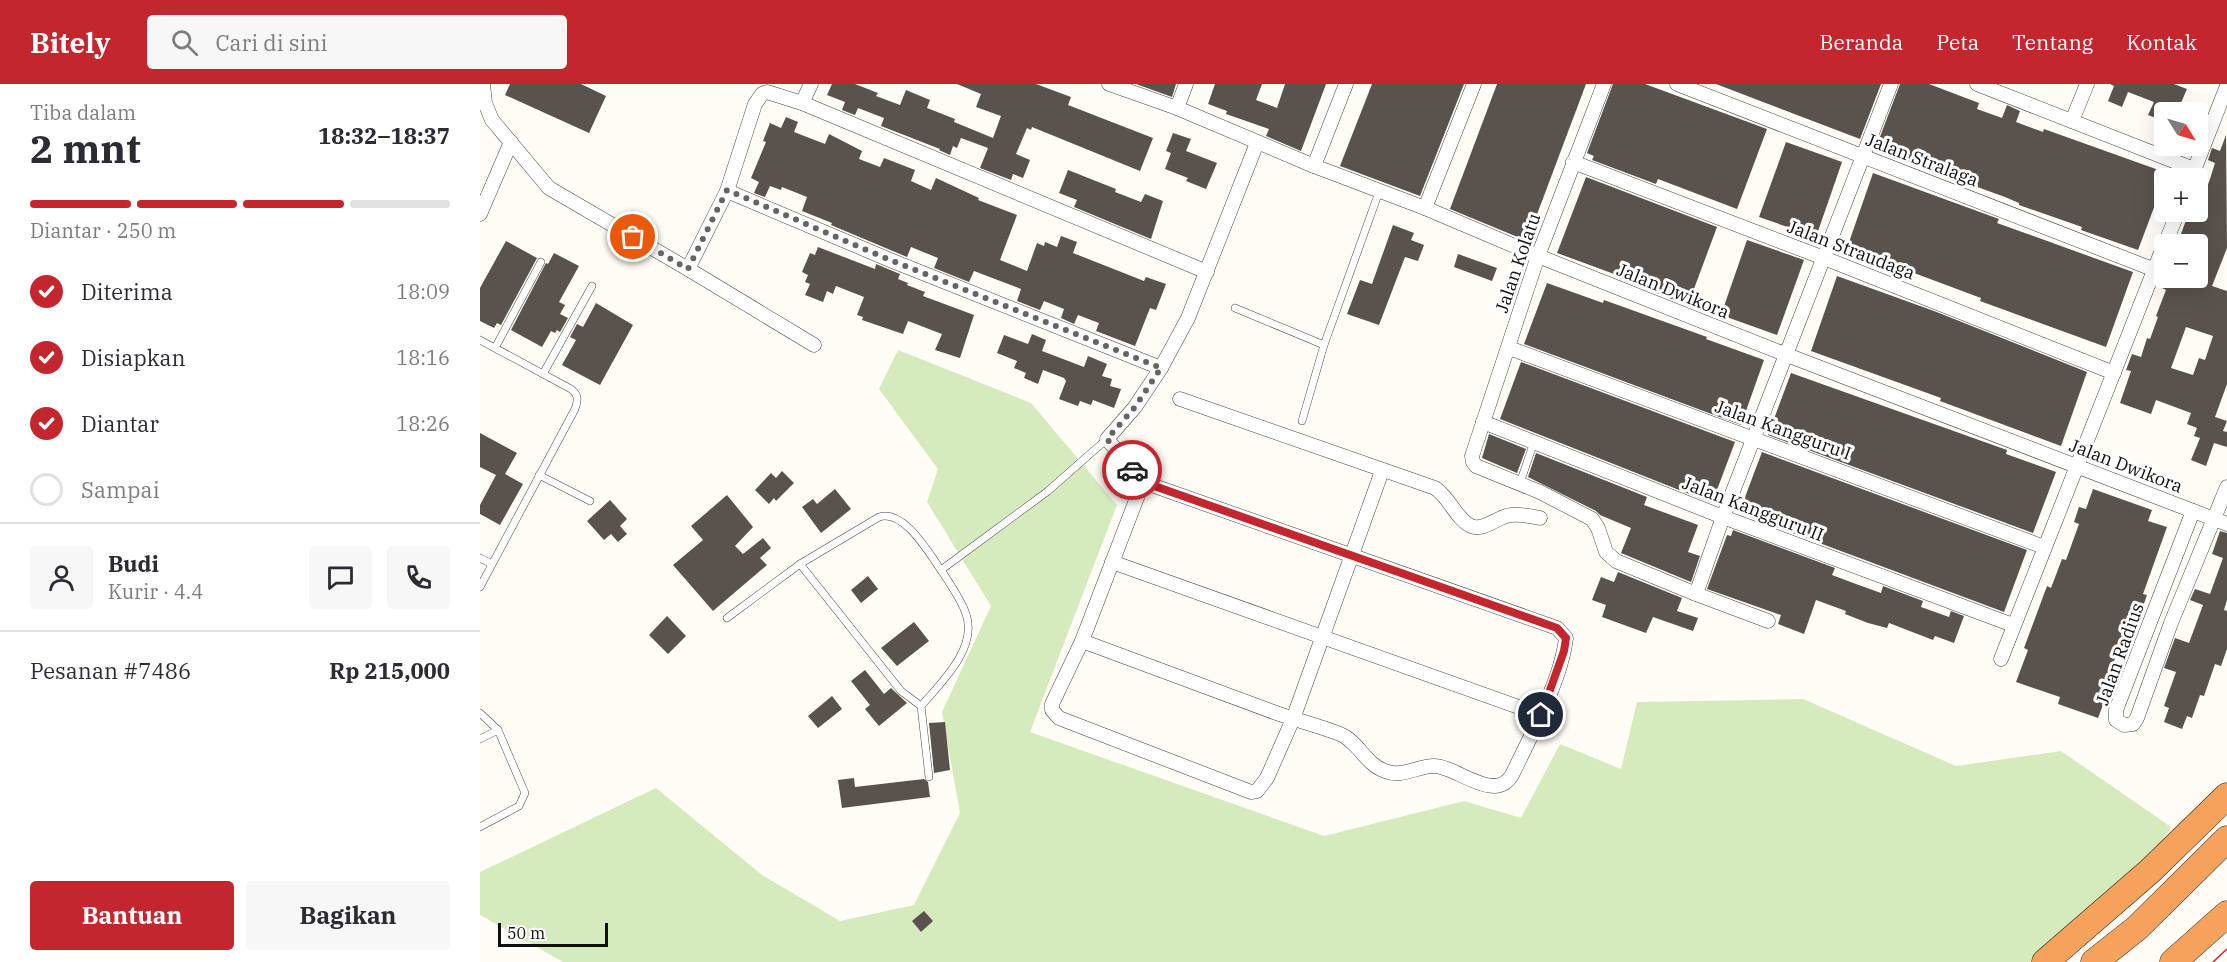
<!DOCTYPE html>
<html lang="id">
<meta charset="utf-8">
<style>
body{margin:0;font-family:"IBM Plex Serif",serif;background:#f7f7f7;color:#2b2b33;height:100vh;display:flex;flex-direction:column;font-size:22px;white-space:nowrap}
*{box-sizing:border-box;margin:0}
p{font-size:20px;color:#7c7c81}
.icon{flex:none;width:33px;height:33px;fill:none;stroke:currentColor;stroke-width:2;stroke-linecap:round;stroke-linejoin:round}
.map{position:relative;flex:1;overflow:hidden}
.side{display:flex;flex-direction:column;background:#fff;width:480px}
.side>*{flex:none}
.needle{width:39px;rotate:127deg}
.fabs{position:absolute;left:1674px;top:18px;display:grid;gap:12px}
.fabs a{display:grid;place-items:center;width:54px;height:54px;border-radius:6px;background:#fff;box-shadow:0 6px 24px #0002;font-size:30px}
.scale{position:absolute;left:18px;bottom:15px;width:110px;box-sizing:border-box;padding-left:6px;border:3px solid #111;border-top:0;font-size:16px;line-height:21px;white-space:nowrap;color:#111;-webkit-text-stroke:4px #fff;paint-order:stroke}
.pin{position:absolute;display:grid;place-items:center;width:51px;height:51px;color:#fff;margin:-26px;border:3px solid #fff;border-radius:50%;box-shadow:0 2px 6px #0007}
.courier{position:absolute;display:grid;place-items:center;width:60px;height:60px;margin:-30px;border:4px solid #c4262e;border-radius:50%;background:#fff;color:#222;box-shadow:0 2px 8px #0007}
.head em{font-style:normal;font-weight:700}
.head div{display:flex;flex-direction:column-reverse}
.head{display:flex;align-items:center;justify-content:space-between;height:102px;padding:0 30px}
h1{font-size:39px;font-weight:700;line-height:45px}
.bar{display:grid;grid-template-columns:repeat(4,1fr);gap:9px 6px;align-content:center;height:72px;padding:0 30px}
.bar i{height:8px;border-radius:4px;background:#e1e1e2}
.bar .current{background:#c4262e}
.bar p{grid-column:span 4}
.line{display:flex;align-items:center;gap:15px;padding:0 30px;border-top:2px solid #e1e1e2}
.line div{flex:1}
.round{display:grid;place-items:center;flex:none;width:63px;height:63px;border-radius:6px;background:#f7f7f7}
ol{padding:0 30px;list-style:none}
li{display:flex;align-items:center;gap:18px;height:66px}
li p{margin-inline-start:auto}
li .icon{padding:6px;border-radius:50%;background:#c4262e;color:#fff;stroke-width:4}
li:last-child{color:#7c7c81}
li i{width:33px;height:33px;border:3px solid #e1e1e2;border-radius:50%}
.button{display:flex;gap:12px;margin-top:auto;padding:12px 30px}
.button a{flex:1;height:69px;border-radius:6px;background:#c4262e;color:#fff;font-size:24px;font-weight:700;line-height:69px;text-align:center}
.button a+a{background:#f7f7f7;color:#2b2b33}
header{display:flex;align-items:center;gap:36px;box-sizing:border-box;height:84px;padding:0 30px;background:#c4262e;color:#fff}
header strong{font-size:28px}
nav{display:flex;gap:33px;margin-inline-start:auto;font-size:21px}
.search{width:420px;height:54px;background:#f7f7f7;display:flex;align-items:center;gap:15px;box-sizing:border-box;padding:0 21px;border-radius:6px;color:#7c7c81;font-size:22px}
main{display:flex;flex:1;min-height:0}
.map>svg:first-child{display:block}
</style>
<header>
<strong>Bitely</strong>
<div class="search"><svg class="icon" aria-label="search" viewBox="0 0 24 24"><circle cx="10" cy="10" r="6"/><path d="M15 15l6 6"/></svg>Cari di sini</div>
<nav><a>Beranda</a><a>Peta</a><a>Tentang</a><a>Kontak</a></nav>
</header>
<main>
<section class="side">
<div class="head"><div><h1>2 mnt</h1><p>Tiba dalam</p></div><em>18:32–18:37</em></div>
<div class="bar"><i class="current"></i><i class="current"></i><i class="current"></i><i></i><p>Diantar · 250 m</p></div>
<ol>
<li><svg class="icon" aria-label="check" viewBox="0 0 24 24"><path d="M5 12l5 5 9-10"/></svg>Diterima<p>18:09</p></li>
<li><svg class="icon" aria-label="check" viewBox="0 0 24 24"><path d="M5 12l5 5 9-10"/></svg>Disiapkan<p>18:16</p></li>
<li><svg class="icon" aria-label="check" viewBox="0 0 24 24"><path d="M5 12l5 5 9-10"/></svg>Diantar<p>18:26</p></li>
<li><i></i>Sampai</li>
</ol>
<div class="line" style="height:108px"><a class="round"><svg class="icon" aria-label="person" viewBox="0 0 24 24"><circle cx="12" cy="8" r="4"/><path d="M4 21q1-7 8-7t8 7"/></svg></a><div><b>Budi</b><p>Kurir · 4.4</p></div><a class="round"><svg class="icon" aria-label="chat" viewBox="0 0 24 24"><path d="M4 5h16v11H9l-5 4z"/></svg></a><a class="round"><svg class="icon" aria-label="phone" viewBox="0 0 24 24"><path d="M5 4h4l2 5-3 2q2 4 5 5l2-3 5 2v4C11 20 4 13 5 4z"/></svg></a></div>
<div class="line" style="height:78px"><div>Pesanan #7486</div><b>Rp 215,000</b></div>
<div class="button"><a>Bantuan</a><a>Bagikan</a></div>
</section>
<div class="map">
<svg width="1747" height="878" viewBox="0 0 1747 878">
<rect width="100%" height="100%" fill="#fffdf5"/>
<!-- green -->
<path fill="#d5ebbd" d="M418,266L551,319L637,421L550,648L844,752L984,717L1041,734L1080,660L1141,685L1157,618L1323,615L1476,682L1581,667L1691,743L1629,839L1565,878H83L0,831V788L176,704L282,791L360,837L434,821L480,729L462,628L511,522L447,418L458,385L399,305Z"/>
<!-- building -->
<g fill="#5a524d" fill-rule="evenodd">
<path d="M30,0H101L126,12L109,49L25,11Z"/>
<path d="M352,0H375L398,9L396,12L420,21L426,6L450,16L447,24L475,35L474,38L513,54L521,32L496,23L501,10L477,0H556L591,13L588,21L673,54L660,87L552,43L551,46L547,44L536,70L550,76L543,94L533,90L531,96L500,84L508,64L481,54L477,64L473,62L470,71L459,66L460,65L401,42L404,34L378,24L375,31L362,26L365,18L347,11Z"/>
<path d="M656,0H696L692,13Z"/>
<path d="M735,0H782L776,16L797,24L805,0H846L821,67L786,52L789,45L746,30L747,27L728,20Z"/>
<path d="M892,0H984L940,112L860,82Z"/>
<path d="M1017,0H1106L1047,157L970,125Z"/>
<path d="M1133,0H1165L1287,45L1257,125L1178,95L1176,100L1112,76L1114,72L1107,69Z"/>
<path d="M1236,0H1401L1380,55Z"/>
<path d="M1420,0H1449L1499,19L1497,25L1522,34L1527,21L1540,27L1536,38L1563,48L1564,45L1687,89L1658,166L1601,146L1602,143L1539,121V119L1525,113L1395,66Z"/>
<path d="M1630,0H1694L1707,5L1697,28H1684V37L1668,31L1674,18L1648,8L1642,23L1628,17L1634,2Z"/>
<path d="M306,33L318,38L314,48L345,60L349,50L382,67L379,75L400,83L404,74L435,86L431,97L451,106L456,94L499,114L498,116L537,131L520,176L547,187L557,159L564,162L565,158L577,163L581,152L597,158L593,169L664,197L666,193L686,200L676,226L670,224L655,262L616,247L619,239L598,231L594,240L581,234L584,225L564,217L560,226L537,217L541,205L494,187L489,198L454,184L458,174L431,163L427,173L351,141L352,139L322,127L327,113L302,103L301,106L290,102L285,113L274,109L279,98L271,94L286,58L283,57L290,39L301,44Z"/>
<path d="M693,49L711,55L706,67L737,79L726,105L706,97L708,94L685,85L691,69L686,67Z"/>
<path d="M1746,51L1747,164L1732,202L1747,207V300L1735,333L1747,337L1743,347L1747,348V363L1734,359L1726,382L1711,376L1720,354L1714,352L1717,344L1707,340L1711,329L1676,316L1671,330L1640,319L1651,287L1646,286L1652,270L1661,273L1667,254L1670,255L1678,233L1676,232L1686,206L1682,204L1687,194H1718V160H1707L1709,154L1701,150L1709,128H1718L1730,95L1735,79L1728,76L1732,64L1740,67ZM1706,243L1733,252L1725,276L1719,274L1713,291L1691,284Z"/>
<path d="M1306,58L1362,78L1336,153L1279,133Z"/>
<path d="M588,86L636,105L635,108L661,118L665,110L683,117L671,155L594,123L597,116L579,109Z"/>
<path d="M1393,89L1519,135L1517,139L1653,188L1626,263L1500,217L1501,214L1367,164Z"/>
<path d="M1106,93L1237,143L1208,221L1144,197L1145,194L1077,169Z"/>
<path d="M913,141L934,149L931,156L944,161L938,177L925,173L899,241L867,230L880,196L892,200Z"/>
<path d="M1267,156L1324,176L1297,251L1241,231Z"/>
<path d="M26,157L57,174L21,241L17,239L14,244L0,237V204Z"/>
<path d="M338,163L395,185L396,180L420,190L418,195L428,199L427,201L445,208L443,212L494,231L480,274L455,266L462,250L428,237L423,250L382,236L383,233L377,231L384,213L356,202L353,210L347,207L343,218L325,211L330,200L325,198L328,191L322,188L330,169L335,171Z"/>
<path d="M74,169L99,182L79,218L85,221L80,230L88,234L80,248L77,246L75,249L71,247L62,263L31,246L66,179L68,180Z"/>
<path d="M978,170L1017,184L1012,197L974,183Z"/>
<path d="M1357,192L1454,227L1607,288L1581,362L1460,317L1461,314L1331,267Z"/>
<path d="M1067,199L1123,219L1124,216L1227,253L1226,255L1284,276L1261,341L1044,260Z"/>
<path d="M116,219L153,241L120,301L82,281L96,256L90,253L97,240L103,243Z"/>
<path d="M552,250L566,256L562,267L604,283L608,272L627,280L622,292L632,295L630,302L641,305L634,324L613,316L611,321L600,317L598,322L579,315L586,297L584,294L563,286L558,300L544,294L546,289L534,284L537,277L517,269L524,251L548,260Z"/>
<path d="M1041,278L1255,358L1232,419L1020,335Z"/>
<path d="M1311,289L1527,366L1526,370L1576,388L1553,449L1288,351Z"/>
<path d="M0,349L37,369L25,390L43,400L20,441L0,430V421L16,391L0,383Z"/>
<path d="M1009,350L1046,365L1037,389L1002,374Z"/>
<path d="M1282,368L1547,466L1524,528L1259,429Z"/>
<path d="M1056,369L1167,413L1164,421L1218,441L1208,468L1220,472L1211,498L1141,469L1151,444L1120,431L1116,427L1048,393Z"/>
<path d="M302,387L314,399L296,417L294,414L289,420L275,406L291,389L296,394Z"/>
<path d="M355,405L371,425L341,449L322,423L333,415L337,420Z"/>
<path d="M1613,405L1672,426L1668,437L1687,443L1663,510L1667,511L1659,534L1655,533L1643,567L1638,565L1627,598L1631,600L1618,634L1578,620L1580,613L1536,598L1548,566L1544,564L1567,502L1571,504L1582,475L1586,476L1599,440L1594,438L1599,423L1606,425Z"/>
<path d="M247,411L273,443L255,462L263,470L283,454L291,464L280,474L287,481L233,527L193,481L223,456L211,442Z"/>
<path d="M130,416L147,435L140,442L147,450L138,458L131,450L124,456L107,437Z"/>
<path d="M1253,446L1355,484L1352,491L1376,500L1401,509L1403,502L1443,517L1441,523L1469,533L1471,527L1484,532L1474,559L1455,552L1453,556L1409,539L1407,544L1388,539L1365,530L1366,527L1336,516L1324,550L1298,540L1301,531L1227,505L1247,451L1251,452Z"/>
<path d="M1740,447L1747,449V516L1744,526L1747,527V565L1741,582L1735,580L1724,612L1720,611L1712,634L1707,632L1702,645L1684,638L1689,624L1684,622L1696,588L1684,584L1695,554L1709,559L1723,521L1710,516L1715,505L1730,510L1743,474L1732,470Z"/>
<path d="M1138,488L1202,514L1197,527L1218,534L1213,547L1173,533L1166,549L1122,533L1126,521L1112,516L1121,493L1134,498Z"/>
<path d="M388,492L398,505L381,519L371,506Z"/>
<path d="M187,532L206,552L188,570L169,551Z"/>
<path d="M434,538L449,557L417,582L401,564Z"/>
<path d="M385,586L404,610L411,604L427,619L399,642L385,625L390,621L371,597Z"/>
<path d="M352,612L362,625L338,644L328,632Z"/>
<path d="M465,638L470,686L454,689L449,639Z"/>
<path d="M374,694L375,703L444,695L448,698L450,713L362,724L358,696Z"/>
<path d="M444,827L453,837L441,848L432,837Z"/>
</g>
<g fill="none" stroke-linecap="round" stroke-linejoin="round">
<!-- service casing -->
<g stroke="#444" stroke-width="8">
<g id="service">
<path d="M755,224L844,261"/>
<path d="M0,256L91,305C99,311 98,317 95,325L0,503"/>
<path d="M15,264L61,178"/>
<path d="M63,290L112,202"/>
<path d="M822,337L844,261L899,108"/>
<path d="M59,391L110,417"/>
<path d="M1040,399L1054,358"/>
<path d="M0,474L12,480"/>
<path d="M320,480L421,607L441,622L449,693"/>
<path d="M247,534L320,480L399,433C424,425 448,468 461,486"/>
<path d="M441,622C461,599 498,564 486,530C481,515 470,500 461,486L568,407L627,355"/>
<path d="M0,629L18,646L45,709L39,722L0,743"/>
<path d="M0,655L18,646"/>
</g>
</g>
<!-- minor casing -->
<g stroke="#444" stroke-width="15">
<g id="minor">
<path d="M3,0L5,19L12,36L69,104L208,185"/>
<path d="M629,0L697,24L834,82L945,124L1058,172L1307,271L1747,440"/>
<path d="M1124,0L1058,172L992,372L993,378L996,382L1060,408L1112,435L1118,444L1126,468L1136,477L1216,510L1288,537"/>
<path d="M1197,0L1675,186"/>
<path d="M1497,0L1714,85"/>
<path d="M322,19L331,0"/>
<path d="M697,24L706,0"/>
<path d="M1592,37L1607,0"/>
<path d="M1093,78L1344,174L1634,289"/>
<path d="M834,82L866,0"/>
<path d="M1711,94L1747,2"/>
<path d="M247,107L410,176L681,284"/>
<path d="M945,124L994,0"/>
<path d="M0,130L31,58"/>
<path d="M1685,160L1698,128"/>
<path d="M334,261L208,185L247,107L275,20L282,10L287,8L322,19L727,188"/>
<path d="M1029,264L1564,463"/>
<path d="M700,315L955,404C970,414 976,435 991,442C1003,448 1018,432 1031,431C1041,430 1050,432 1060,434"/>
<path d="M1003,338L1243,433L1533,541"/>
<path d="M663,398L602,557L572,620V626L579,634L771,708L777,707L787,694L813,635L902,387"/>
<path d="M1713,427L1636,626V636L1644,641L1653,640L1657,634L1691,539L1747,403"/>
<path d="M632,478L1061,631"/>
<path d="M1216,510L1243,433L1411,0"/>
<path d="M602,557C668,581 733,606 799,630C819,637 840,642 860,650C878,657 885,680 905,687C922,694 937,682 954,682C976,682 1015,720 1032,691C1051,651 1081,597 1086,554L1077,544L663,398L627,355L655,323L681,284L708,234L777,59"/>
<path d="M1521,575L1684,161"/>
</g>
</g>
<!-- motorway casing -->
<g stroke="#222" stroke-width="27">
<g id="motorway">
<path d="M1565,878L1670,787L1747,712"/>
<path d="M1614,878L1657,844L1747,755"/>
<path d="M1693,878L1747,830"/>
</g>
</g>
<!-- service -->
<use href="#service" stroke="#fff" stroke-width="7"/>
<!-- minor -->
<use href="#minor" stroke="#fff" stroke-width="14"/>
<!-- motorway -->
<use href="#motorway" stroke="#f5a25d" stroke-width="26"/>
<!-- tram -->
<path stroke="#c4262e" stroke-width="1.5" d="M1733,878L1747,865"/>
</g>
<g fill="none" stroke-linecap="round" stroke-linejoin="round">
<!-- done -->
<path stroke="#646461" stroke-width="6" stroke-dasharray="0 10.8" d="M153,153L208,185L247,106L410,176L681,284L655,323L627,355L652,386"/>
<!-- route -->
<path stroke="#c4262e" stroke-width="8" d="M652,386L663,398L1077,544L1086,554L1084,567L1061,631"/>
</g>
<g text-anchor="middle" stroke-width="6" stroke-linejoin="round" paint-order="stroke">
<!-- street labels -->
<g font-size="18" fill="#111" stroke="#fff">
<text transform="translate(1442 76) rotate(21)" y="6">Jalan Stralaga</text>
<text transform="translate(1371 166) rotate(21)" y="6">Jalan Straudaga</text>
<text transform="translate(1038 179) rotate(-71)" y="6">Jalan Kolatu</text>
<text transform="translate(1193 207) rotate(22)" y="6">Jalan Dwikora</text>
<text transform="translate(1303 346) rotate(20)" y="6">Jalan Kangguru I</text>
<text transform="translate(1646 382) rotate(21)" y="6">Jalan Dwikora</text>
<text transform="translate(1273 425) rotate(21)" y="6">Jalan Kangguru II</text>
<text transform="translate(1640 570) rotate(-70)" y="6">Jalan Radius</text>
</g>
</g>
</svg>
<div class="fabs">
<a><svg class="needle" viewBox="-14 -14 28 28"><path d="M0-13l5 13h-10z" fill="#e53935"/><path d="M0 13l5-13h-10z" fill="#7c7c81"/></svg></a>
<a>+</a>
<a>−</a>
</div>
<div class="scale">50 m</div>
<div class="pin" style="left:153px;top:153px;background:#ea580c"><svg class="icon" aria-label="bag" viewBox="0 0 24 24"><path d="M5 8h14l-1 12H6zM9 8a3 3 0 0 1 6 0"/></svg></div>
<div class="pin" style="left:1061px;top:631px;background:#1f2937"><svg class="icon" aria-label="home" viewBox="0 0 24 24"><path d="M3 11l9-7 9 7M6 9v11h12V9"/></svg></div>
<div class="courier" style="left:652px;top:386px"><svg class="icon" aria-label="car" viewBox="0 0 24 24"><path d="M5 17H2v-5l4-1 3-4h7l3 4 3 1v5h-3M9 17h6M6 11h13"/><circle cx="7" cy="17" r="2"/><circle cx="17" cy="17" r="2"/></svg></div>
</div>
</main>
